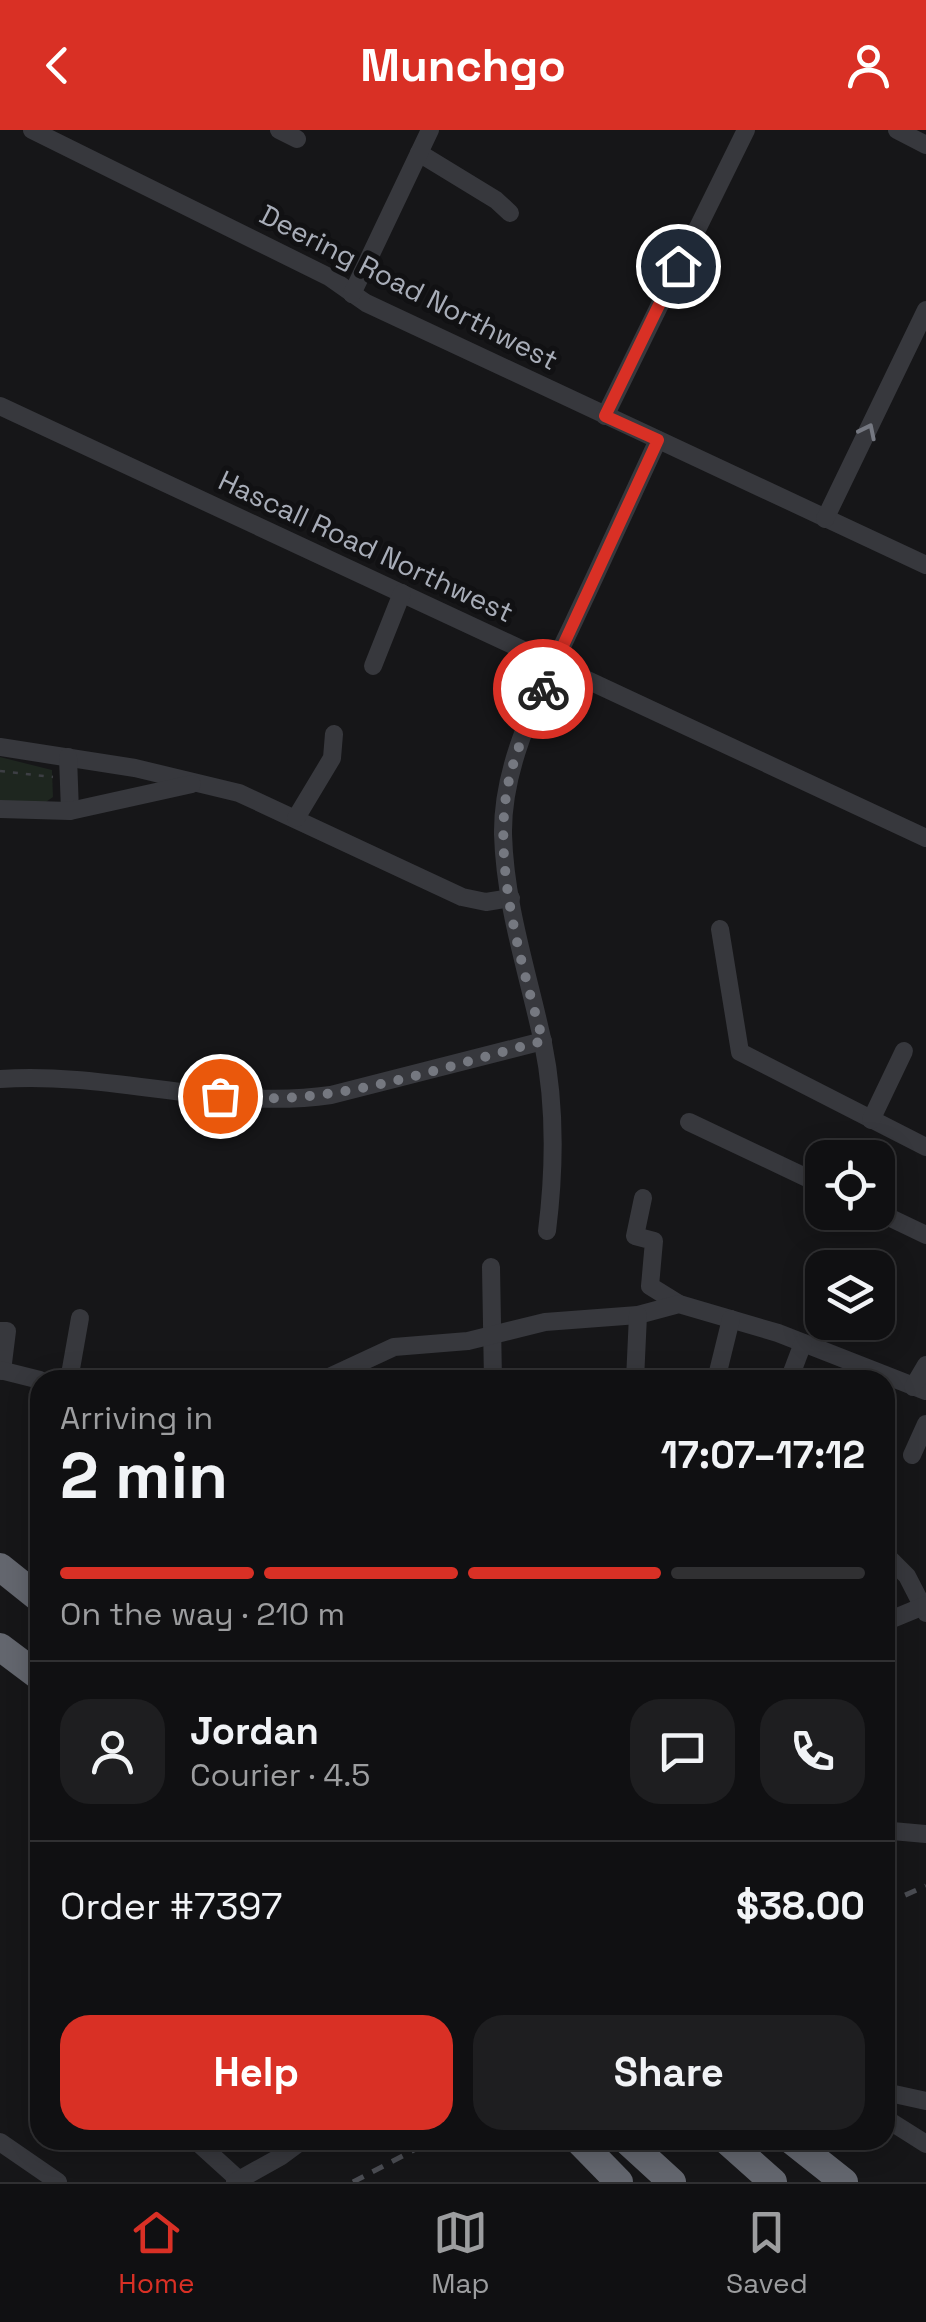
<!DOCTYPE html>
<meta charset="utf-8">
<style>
body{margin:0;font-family:"Space Grotesk",sans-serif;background:#1e1e20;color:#f1f3f6;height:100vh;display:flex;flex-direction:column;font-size:38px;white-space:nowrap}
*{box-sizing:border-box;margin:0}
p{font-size:32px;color:#9c9d9f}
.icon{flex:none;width:55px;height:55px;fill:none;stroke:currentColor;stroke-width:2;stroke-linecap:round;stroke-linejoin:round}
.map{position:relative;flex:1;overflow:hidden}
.drawer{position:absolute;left:30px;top:1240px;width:865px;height:780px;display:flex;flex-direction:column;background:#101012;border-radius:30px;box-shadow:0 5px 25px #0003,0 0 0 2px #303032}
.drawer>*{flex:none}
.fabs{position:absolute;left:805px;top:1010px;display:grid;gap:20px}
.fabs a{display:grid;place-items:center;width:90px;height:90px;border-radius:20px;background:#101012;box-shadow:0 5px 25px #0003,0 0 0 2px #303032;font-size:50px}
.pin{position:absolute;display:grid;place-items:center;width:85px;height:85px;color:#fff;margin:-42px;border:5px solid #fff;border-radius:50%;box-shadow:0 2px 10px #0007}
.courier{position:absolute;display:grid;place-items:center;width:100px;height:100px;margin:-50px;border:8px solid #d93025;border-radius:50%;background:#fff;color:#222;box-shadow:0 2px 12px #0007}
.summary em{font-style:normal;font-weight:700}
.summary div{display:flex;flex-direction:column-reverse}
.summary{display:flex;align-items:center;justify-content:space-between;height:170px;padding:0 30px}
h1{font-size:65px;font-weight:700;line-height:75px}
.bar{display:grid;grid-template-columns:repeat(4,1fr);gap:15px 10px;align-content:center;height:120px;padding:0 30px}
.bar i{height:12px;border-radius:8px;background:#303032}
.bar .active{background:#d93025}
.bar p{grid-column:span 4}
.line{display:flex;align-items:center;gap:25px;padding:0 30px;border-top:2px solid #303032}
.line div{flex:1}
.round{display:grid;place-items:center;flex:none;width:105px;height:105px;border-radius:30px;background:#1e1e20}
.button{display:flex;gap:20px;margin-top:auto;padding:20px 30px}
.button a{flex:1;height:115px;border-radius:30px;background:#d93025;color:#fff;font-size:40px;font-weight:700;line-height:115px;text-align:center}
.button a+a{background:#1e1e20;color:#f1f3f6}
header{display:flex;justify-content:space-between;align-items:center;height:130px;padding:0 30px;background:#d93025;color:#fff;font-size:45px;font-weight:700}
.tabs{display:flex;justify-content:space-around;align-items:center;height:140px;border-top:2px solid #303032;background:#101012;font-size:28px;color:#9c9d9f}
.tabs a{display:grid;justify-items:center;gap:5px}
.tabs .active{color:#d93025}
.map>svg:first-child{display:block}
</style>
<header><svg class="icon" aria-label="back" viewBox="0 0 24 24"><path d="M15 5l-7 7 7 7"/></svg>Munchgo<svg class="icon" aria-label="person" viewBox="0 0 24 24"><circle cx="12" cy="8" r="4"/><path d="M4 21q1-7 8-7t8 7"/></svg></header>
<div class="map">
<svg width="926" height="2052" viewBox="0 0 926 2052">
<rect width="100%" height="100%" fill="#161618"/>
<!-- green -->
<path fill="#1e261f" d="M0,627L52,640L53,667L43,674H0Z"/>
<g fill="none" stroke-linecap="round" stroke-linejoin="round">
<!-- path -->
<path stroke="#3d3f44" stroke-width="2.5" stroke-dasharray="5 8" stroke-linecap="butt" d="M0,641L53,647"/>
<!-- minor -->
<g stroke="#37383d" stroke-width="18">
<path d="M32,0L329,147L366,173L926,435"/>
<path d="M279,0L297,9"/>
<path d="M897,0L926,15"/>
<path d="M419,23L496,70L510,83"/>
<path d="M352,164L430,0"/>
<path d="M0,276L926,708"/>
<path d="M605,286L746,0"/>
<path d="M825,389L926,180"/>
<path d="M373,536L402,463"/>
<path d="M0,617L135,638L239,663L462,767L486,772L511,768"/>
<path d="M68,627L70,681"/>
<path d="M0,679L70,681L192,654"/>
<path d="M296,688L332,628L334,604"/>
<path d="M720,799L740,922L926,1017"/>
<path d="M0,949C111,941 220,981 331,965L543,911"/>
<path d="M871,990L904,921"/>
<path d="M689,992L822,1055"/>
<path d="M643,1068L635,1106L654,1111L650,1156L679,1174"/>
<path d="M878,1082L926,1105"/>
<path d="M547,1101C555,1037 556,976 543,913C528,843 505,776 503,704C502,628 544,556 575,489C603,430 630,370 658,310"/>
<path d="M491,1137L493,1250"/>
<path d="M0,1201H7L2,1241"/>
<path d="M0,1240L40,1250"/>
<path d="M69,1250L80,1188"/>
<path d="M323,1250L394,1217L468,1211L545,1192L638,1185L679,1174L778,1203L926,1261"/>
<path d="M635,1250L638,1185"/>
<path d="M716,1250L731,1189"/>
<path d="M789,1250L803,1213"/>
<path d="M913,1257L926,1235"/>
<path d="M912,1325L926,1294"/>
<path d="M885,1424L907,1446L926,1483"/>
<path d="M885,1492L926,1475"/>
<path d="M885,1704L892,1701L926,1704"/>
<path d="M885,1962L926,1971"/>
<path d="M885,1988L926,2014"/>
<path d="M195,2010L239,2050"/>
<path d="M0,2012L58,2052"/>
<path d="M235,2052L280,2027L303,2010"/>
</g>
<!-- highway -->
<g stroke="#63666e" stroke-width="28">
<path d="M0,1437L40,1469"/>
<path d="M0,1517L40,1547"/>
<path d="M578,2010L619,2052"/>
<path d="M626,2010L672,2052"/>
<path d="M726,2010L773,2052"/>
<path d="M791,2010L844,2052"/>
</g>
<!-- rail -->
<g stroke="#4a4c52" stroke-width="5" stroke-dasharray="12 10" stroke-linecap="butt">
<path d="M885,1774L926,1756"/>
<path d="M353,2052L433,2010"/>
</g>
</g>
<!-- one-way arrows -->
<defs><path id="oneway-chevron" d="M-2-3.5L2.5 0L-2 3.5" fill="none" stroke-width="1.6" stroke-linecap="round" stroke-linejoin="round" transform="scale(2.5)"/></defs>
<use stroke="#757881" href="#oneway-chevron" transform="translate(868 301) rotate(-64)"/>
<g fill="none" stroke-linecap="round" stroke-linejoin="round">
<!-- done -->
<path stroke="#757880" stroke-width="10" stroke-dasharray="0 18" d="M220,966C329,979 438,938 543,911C522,835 493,739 507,660C513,625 529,592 543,559"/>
<!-- route -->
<path stroke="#d93025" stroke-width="12" d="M543,559L658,310L605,286L678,136"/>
</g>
<g text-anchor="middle" stroke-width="10" stroke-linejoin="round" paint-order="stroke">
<!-- street labels -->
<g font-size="28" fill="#a8adb8" stroke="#111113">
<text transform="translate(409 157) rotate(27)" y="10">Deering Road Northwest</text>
<text transform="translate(366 416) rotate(25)" y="10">Hascall Road Northwest</text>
</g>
</g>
</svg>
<div class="fabs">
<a><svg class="icon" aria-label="locate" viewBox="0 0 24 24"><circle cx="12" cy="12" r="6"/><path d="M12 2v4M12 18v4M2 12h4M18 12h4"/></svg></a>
<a><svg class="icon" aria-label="layers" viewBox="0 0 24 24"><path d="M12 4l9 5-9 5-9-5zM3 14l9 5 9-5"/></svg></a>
</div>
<div class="pin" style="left:220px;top:966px;background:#ea580c"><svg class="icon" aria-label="bag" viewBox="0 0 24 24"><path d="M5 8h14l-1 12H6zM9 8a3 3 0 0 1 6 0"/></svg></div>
<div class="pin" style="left:678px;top:136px;background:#1f2937"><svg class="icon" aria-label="home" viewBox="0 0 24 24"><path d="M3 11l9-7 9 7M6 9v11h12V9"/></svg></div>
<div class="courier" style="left:543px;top:559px"><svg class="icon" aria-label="bike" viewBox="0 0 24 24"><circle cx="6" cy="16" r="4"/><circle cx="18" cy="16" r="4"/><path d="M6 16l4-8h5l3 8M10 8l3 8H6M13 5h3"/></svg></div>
<section class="drawer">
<div class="summary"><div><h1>2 min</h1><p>Arriving in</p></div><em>17:07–17:12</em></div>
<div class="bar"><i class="active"></i><i class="active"></i><i class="active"></i><i></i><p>On the way · 210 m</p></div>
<div class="line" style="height:180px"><a class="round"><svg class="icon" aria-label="person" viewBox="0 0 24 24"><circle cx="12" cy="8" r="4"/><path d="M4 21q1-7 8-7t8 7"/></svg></a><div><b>Jordan</b><p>Courier · 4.5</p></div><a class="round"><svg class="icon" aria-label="chat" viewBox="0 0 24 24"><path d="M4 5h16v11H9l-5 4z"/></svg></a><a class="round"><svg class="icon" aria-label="phone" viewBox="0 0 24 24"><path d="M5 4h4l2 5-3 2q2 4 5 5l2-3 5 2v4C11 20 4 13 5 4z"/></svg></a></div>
<div class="line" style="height:130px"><div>Order #7397</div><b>$38.00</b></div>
<div class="button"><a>Help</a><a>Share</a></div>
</section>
</div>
<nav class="tabs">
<a class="active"><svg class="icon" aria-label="home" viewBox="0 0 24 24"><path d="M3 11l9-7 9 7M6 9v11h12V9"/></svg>Home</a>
<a><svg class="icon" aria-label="map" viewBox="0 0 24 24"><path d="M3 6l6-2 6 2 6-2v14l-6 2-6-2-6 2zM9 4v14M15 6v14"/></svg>Map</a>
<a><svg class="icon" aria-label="saved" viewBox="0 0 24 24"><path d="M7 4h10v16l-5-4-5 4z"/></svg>Saved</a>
</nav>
